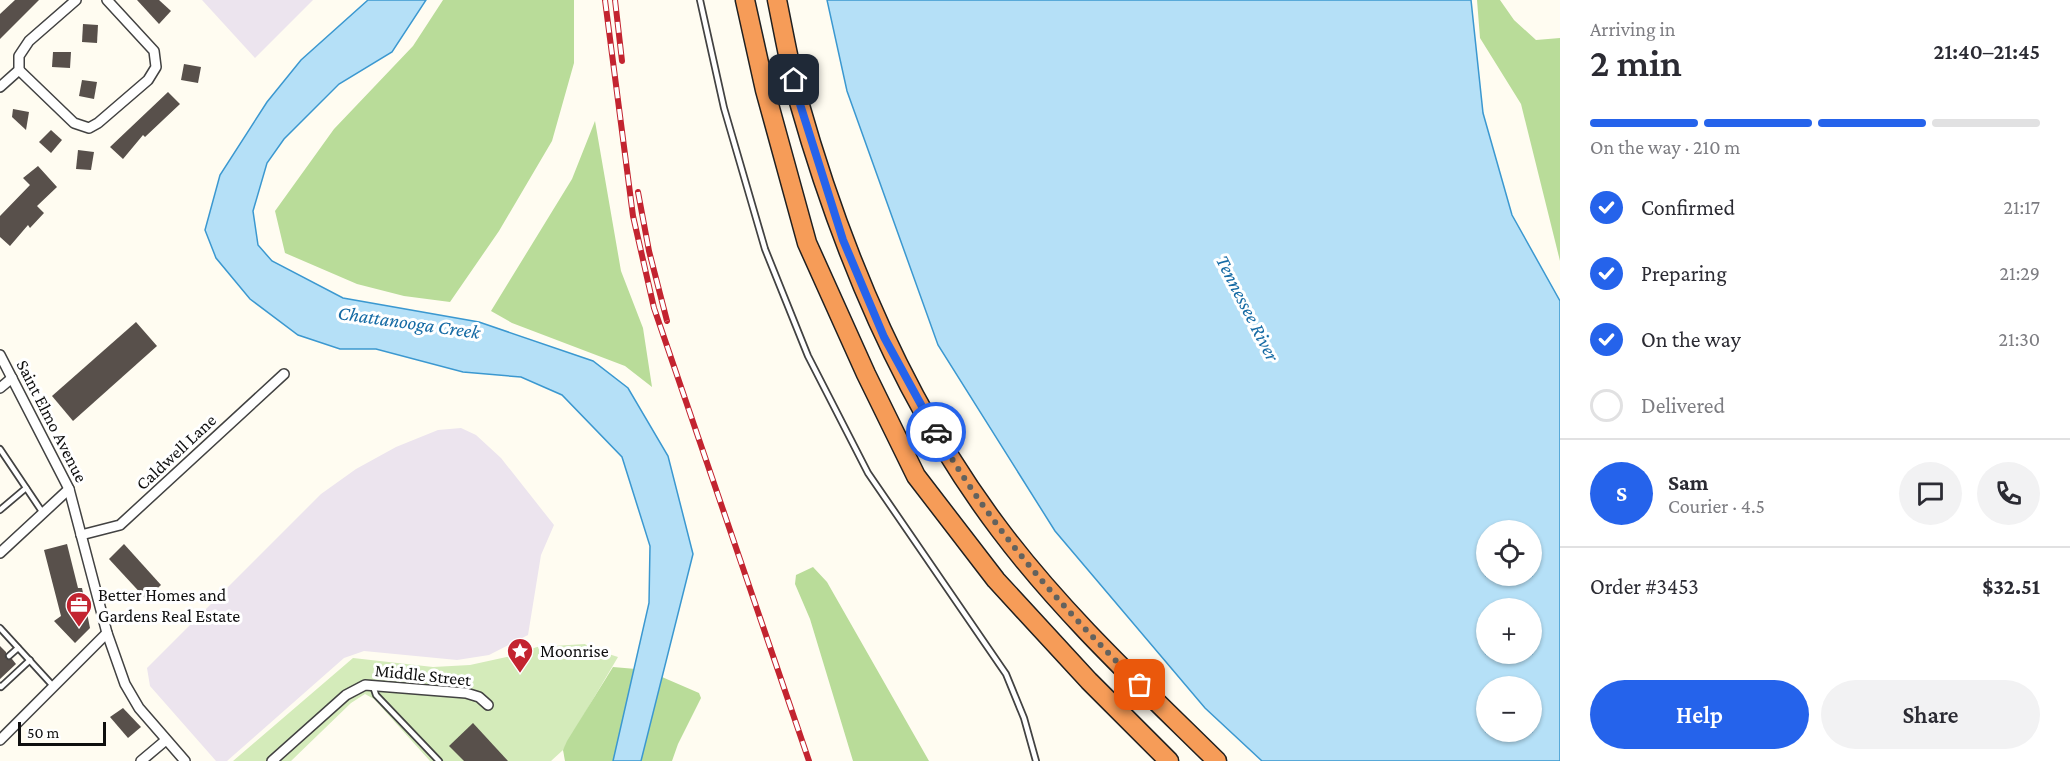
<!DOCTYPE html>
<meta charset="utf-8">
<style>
body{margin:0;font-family:"Crimson Pro",serif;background:#f2f2f3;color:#2b2b33;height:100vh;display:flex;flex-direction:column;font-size:22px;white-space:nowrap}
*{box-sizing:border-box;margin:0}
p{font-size:20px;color:#7c7c81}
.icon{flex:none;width:33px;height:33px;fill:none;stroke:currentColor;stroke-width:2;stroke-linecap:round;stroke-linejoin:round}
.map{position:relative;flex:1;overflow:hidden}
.details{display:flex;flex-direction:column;background:#fff;width:510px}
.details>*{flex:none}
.fabs{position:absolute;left:1476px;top:520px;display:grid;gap:12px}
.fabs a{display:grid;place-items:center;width:66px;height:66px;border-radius:50%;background:#fff;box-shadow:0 2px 4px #0004;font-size:30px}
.scale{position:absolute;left:18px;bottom:15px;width:88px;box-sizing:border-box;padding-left:6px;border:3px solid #0f0f0f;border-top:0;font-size:16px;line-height:21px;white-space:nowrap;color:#0f0f0f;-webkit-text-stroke:4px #fff;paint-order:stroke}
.pin{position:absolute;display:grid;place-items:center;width:51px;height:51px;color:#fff;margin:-26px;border-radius:12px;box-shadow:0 3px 9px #0006}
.courier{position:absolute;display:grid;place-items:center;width:60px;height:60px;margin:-30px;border:4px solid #2563eb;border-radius:50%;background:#fff;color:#222;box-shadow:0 2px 8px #0007}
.overview em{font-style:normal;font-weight:600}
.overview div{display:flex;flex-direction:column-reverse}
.overview{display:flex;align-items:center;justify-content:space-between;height:102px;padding:0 30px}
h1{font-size:39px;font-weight:600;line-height:45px}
.bar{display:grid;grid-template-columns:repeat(4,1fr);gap:9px 6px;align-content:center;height:72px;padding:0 30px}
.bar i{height:8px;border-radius:4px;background:#e1e1e2}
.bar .active{background:#2563eb}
.bar p{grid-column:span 4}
.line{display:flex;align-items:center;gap:15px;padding:0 30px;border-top:2px solid #e1e1e2}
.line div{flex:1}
.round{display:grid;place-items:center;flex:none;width:63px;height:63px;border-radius:32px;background:#f2f2f3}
ol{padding:0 30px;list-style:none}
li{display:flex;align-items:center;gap:18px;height:66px}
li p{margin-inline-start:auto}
li .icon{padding:6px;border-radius:50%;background:#2563eb;color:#fff;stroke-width:4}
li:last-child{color:#7c7c81}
li i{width:33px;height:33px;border:3px solid #e1e1e2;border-radius:50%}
.primary-button{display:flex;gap:12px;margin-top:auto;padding:12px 30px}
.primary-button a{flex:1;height:69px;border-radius:36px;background:#2563eb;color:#fff;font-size:24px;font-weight:600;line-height:69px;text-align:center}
.primary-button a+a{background:#f2f2f3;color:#2b2b33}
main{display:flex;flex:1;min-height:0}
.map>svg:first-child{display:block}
</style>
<main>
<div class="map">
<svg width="1560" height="761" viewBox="0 0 1560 761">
<rect width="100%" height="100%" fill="#fffcf1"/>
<!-- industrial -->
<g fill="#ece4ee">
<path d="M202,0H313L255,58Z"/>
<path d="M461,428L476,435L501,458L554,525L541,555L528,635L489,655L457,660L364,651L344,658L227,761H216L150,686L147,668L321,494L356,469L396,447L438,430Z"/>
</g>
<!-- green -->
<path fill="#d4ebba" d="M585,644L590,648L618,657L563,750L551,761H430L374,699L365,694L351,703L291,761H233L353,658L433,667L470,665L511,656L537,647Z"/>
<!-- forest -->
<g fill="#b9dc99">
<path d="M443,0H574V63L552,141L499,231L450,302L404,296L357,284L285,253L275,211L334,129L413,46Z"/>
<path d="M1477,0H1500L1514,20L1536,40L1560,38V261L1521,104L1480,38Z"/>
<path d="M595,121L621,271L643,328L652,387L625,366L512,323L491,311L572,179Z"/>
<path d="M813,567L827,582L929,761H853L810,619L795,584L796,575Z"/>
<path d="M613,667L636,669L613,761H565L563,750L567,741Z"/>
<path d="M662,677L699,693L701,698L678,744L672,761H641Z"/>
</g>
<!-- water -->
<g fill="#b5e0f7" stroke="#3b98d0" stroke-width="1.5" fill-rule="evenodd">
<path d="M368,0H426L392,52L339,84L284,139L267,163L253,211L258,245L272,261L343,298L479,322L593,361L628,388L668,456L693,554L641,761H613L649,603L650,546L622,457L562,395L521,377L463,372L376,349H340L298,335L250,299L216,258L205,230L220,175L267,102L301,60Z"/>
<path d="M827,0H1471L1483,113L1512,215L1560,301V761H1262L1205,708L1055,531L938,345L847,91ZM1486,531H1532V576H1486ZM1486,609H1532V654H1486ZM1486,687H1532V732H1486Z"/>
</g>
<!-- building -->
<g fill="#58504b">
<path d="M15,0H39L0,39V14Z"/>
<path d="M137,0H159L171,11L159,24Z"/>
<path d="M83,24L98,25L97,43L82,42Z"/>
<path d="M53,52H71L70,68L52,67Z"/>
<path d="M184,64L201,67L198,83L181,80Z"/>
<path d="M82,80L97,82L94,99L79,96Z"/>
<path d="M168,92L180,104L145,137L143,135L123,159L110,147Z"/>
<path d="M13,109L29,112L26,130L12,117Z"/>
<path d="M51,130L62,140L51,153L39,142Z"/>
<path d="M78,150L94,152L91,170L76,169Z"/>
<path d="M38,166L57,187L37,206L44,213L30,228L28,225L10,246L0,237V216L30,185L23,178Z"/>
<path d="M136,322L157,346L73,421L52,396Z"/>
<path d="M67,544L78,588H82L90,628L75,643L54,621L61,616L44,550Z"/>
<path d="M124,544L161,585L146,599L109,559Z"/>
<path d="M0,646L6,652V659H12L16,664L0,679Z"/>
<path d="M123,708L141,727L128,738L110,717Z"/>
<path d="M473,723L508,761H464L449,746Z"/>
</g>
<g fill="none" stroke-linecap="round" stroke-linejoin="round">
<!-- service casing -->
<g stroke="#424242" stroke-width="8">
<g id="service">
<path d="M700,0L724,108L765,249L808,356L868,473L1006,674L1024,718L1036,761"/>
<path d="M0,449L43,513"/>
<path d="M0,510L26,488"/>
<path d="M0,628L54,687"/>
<path d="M9,656L18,648"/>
<path d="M0,686L1,687L30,660"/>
<path d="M373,686L376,695L439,761"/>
</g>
</g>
<!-- minor casing -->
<g stroke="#424242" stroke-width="12">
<g id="minor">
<path d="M19,70L74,123L89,128L98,123L148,80L156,67L154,51L107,0"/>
<path d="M0,87L19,70V56L29,41L76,0"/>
<path d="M0,355L69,489L107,633L125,684L139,708L185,761"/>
<path d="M0,388L12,378"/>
<path d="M81,535L120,525L284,374"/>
<path d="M0,553L69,489"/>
<path d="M0,740L107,633"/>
<path d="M141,761L166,740"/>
<path d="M272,761L346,695L365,685L466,693L479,697L488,705"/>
</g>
</g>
<!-- motorway casing -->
<g stroke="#202020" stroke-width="21">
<g id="motorway">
<path d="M745,0L765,90L807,243L866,374L916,476L996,580L1089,681L1169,761"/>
<path d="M777,0C784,34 790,69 799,102C842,254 904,403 1000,530C1063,614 1142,687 1217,761"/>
</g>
</g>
<!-- service -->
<use href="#service" stroke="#fff" stroke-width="4.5"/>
<!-- minor -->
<use href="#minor" stroke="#fff" stroke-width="9"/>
<!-- motorway -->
<use href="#motorway" stroke="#f69c58" stroke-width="18"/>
<!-- rail casing -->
<g stroke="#c32430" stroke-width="6">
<g id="rail">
<path d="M605,0L633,216L654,308L809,761"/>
<path d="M615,0L622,61"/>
<path d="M638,192L649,251L667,321"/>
</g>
</g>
<!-- rail -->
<use href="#rail" stroke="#fff" stroke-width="4" stroke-dasharray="11" stroke-linecap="butt"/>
</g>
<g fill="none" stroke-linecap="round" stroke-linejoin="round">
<!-- done -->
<path stroke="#63625e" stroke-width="6" stroke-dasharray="0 10.8" d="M936,432C990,527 1062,608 1140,685"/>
<!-- route -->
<path stroke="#2563eb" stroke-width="8" d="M794,80L799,101L843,240L884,337L936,432"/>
</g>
<!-- icons -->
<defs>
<g id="office-pin" transform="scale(1.35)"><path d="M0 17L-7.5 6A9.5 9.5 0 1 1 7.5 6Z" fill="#c32430" stroke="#fff"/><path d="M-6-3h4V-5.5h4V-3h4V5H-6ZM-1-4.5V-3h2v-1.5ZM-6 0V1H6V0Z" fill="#fff"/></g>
<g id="sight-pin" transform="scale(1.35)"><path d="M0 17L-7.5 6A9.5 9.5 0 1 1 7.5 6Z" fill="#c32430" stroke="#fff"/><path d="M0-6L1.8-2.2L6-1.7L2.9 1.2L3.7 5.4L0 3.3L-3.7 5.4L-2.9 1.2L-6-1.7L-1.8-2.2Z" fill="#fff"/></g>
</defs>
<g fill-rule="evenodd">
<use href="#office-pin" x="79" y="605"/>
<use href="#sight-pin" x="520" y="651"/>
</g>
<g text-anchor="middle" stroke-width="6" stroke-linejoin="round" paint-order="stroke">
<!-- street labels -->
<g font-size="18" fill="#0f0f0f" stroke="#fff">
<text transform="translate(52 421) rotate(63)" y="6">Saint Elmo Avenue</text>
<text transform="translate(176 452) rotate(-43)" y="6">Caldwell Lane</text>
<text transform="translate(423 675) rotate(6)" y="6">Middle Street</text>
</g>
<!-- poi labels -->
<g font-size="18" fill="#0f0f0f" stroke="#fff" text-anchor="start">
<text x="98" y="601">Better Homes and<tspan x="98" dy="21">Gardens Real Estate</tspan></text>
<text x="540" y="657">Moonrise</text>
</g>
<!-- water labels -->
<g font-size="20" font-style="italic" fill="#156aa4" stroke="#fff">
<text transform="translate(1248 308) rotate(63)" y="7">Tennessee River</text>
<text transform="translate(409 322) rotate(8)" y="7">Chattanooga Creek</text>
</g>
</g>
</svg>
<div class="fabs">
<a><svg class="icon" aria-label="locate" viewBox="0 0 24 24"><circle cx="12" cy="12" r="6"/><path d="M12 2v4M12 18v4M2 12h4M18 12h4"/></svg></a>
<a>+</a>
<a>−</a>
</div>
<div class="scale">50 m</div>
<div class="pin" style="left:1140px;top:685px;background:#ea580c"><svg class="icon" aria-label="bag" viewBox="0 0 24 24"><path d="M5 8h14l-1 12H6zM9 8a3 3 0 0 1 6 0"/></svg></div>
<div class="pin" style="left:794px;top:80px;background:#1f2937"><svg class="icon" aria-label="home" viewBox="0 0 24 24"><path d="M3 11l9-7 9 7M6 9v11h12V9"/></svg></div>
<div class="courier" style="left:936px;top:432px"><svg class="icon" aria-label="car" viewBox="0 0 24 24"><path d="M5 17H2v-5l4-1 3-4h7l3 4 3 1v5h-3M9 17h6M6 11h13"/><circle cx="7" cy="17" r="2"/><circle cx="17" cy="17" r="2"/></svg></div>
</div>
<section class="details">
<div class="overview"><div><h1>2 min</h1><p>Arriving in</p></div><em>21:40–21:45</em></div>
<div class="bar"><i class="active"></i><i class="active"></i><i class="active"></i><i></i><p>On the way · 210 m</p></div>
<ol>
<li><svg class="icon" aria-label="check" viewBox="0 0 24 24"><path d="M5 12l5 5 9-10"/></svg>Confirmed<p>21:17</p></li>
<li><svg class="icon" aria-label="check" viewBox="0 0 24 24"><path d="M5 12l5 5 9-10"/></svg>Preparing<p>21:29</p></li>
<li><svg class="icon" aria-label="check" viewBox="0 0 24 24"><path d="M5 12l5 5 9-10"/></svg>On the way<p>21:30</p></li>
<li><i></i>Delivered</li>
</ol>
<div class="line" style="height:108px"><b class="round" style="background:#2563eb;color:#fff">S</b><div><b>Sam</b><p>Courier · 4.5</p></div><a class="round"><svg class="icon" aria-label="chat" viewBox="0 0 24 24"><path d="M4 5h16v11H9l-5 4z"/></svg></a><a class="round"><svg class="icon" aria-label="phone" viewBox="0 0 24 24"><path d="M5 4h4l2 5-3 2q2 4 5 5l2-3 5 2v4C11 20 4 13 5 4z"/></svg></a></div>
<div class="line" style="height:78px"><div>Order #3453</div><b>$32.51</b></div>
<div class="primary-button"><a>Help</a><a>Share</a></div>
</section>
</main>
